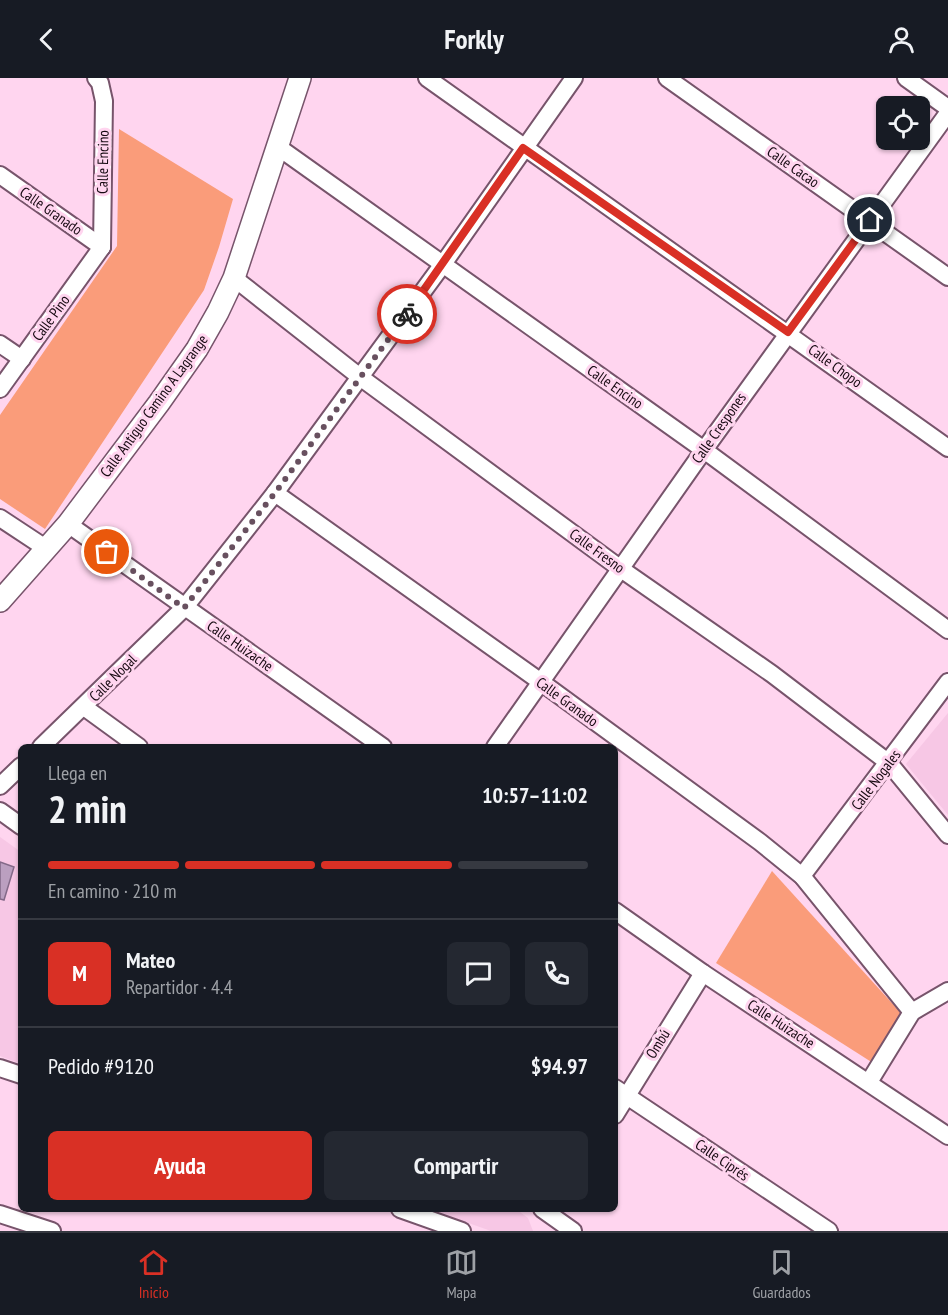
<!DOCTYPE html>
<html lang="es">
<meta charset="utf-8">
<style>
body{margin:0;font-family:"PT Sans Narrow",sans-serif;background:#242831;color:#f1f3f6;height:100vh;display:flex;flex-direction:column;font-size:22px;white-space:nowrap}
*{box-sizing:border-box;margin:0}
p{font-size:20px;color:#9ea1a6}
.icon{flex:none;width:33px;height:33px;fill:none;stroke:currentColor;stroke-width:2;stroke-linecap:round;stroke-linejoin:round}
.map{position:relative;flex:1;overflow:hidden}
.panel{position:absolute;left:18px;top:666px;width:600px;height:468px;display:flex;flex-direction:column;background:#171b24;border-radius:9px;box-shadow:0 2px 4px #0004}
.panel>*{flex:none}
.fabs{position:absolute;left:876px;top:18px;display:grid;gap:12px}
.fabs a{display:grid;place-items:center;width:54px;height:54px;border-radius:9px;background:#171b24;box-shadow:0 2px 4px #0004;font-size:30px}
.pin{position:absolute;display:grid;place-items:center;width:51px;height:51px;color:#fff;margin:-26px;border:3px solid #fff;border-radius:50%;box-shadow:0 2px 6px #0007}
.courier{position:absolute;display:grid;place-items:center;width:60px;height:60px;margin:-30px;border:4px solid #d93025;border-radius:50%;background:#fff;color:#222;box-shadow:0 2px 8px #0007}
.summary em{font-style:normal;font-weight:600}
.summary div{display:flex;flex-direction:column-reverse}
.summary{display:flex;align-items:center;justify-content:space-between;height:102px;padding:0 30px}
h1{font-size:39px;font-weight:600;line-height:45px}
.bar{display:grid;grid-template-columns:repeat(4,1fr);gap:9px 6px;align-content:center;height:72px;padding:0 30px}
.bar i{height:8px;border-radius:4px;background:#363941}
.bar .on{background:#d93025}
.bar p{grid-column:span 4}
.line{display:flex;align-items:center;gap:15px;padding:0 30px;border-top:2px solid #363941}
.line div{flex:1}
.round{display:grid;place-items:center;flex:none;width:63px;height:63px;border-radius:9px;background:#242831}
.primary-button{display:flex;gap:12px;margin-top:auto;padding:12px 30px}
.primary-button a{flex:1;height:69px;border-radius:9px;background:#d93025;color:#fff;font-size:24px;font-weight:600;line-height:69px;text-align:center}
.primary-button a+a{background:#242831;color:#f1f3f6}
header{display:flex;justify-content:space-between;align-items:center;height:78px;padding:0 30px;background:#171b24;font-size:27px;font-weight:600}
.dock{display:flex;justify-content:space-around;align-items:center;height:84px;border-top:2px solid #363941;background:#171b24;font-size:16px;color:#9ea1a6}
.dock a{display:grid;justify-items:center;gap:3px}
.dock .on{color:#d93025}
.map>svg:first-child{display:block}
</style>
<header><svg class="icon" aria-label="back" viewBox="0 0 24 24"><path d="M15 5l-7 7 7 7"/></svg>Forkly<svg class="icon" aria-label="person" viewBox="0 0 24 24"><circle cx="12" cy="8" r="4"/><path d="M4 21q1-7 8-7t8 7"/></svg></header>
<div class="map">
<svg width="948" height="1153" viewBox="0 0 948 1153">
<rect width="100%" height="100%" fill="#ffd5ef"/>
<!-- built -->
<g fill="#f7c7e5">
<path d="M948,635V737L906,686Z"/>
<path d="M0,759L21,774V986L0,978Z"/>
<path d="M429,1131H516L528,1140L533,1153H491Z"/>
</g>
<!-- green -->
<g fill="#fa9c7a">
<path d="M119,51L233,121L219,169L204,212L45,451L0,421V337L117,168Z"/>
<path d="M772,793L901,935L873,985L716,885Z"/>
</g>
<!-- building -->
<path fill="#bb9fc0" stroke="#836988" stroke-width="1.5" d="M0,784L14,789L4,822L0,821Z"/>
<g fill="none" stroke-linecap="round" stroke-linejoin="round">
<!-- minor casing -->
<g stroke="#77546b" stroke-width="20">
<g id="minor">
<path d="M96,0L100,5L104,23L102,169"/>
<path d="M427,0L948,370"/>
<path d="M667,0L948,199"/>
<path d="M906,0L948,30"/>
<path d="M278,69L704,372L948,552"/>
<path d="M0,97L102,169"/>
<path d="M234,200L360,299L621,491L772,596L889,685L948,757"/>
<path d="M0,266L22,281"/>
<path d="M0,311L102,169"/>
<path d="M275,415L541,604L760,764L802,798L912,934"/>
<path d="M0,440L47,471"/>
<path d="M68,446L383,669"/>
<path d="M84,629L139,669"/>
<path d="M41,669L184,530L275,415L360,299L443,186L574,0"/>
<path d="M495,669L704,372L948,35"/>
<path d="M0,708L21,688"/>
<path d="M0,733L21,748"/>
<path d="M802,798L948,604"/>
<path d="M615,833L703,895L948,1058"/>
<path d="M0,990L21,997"/>
<path d="M869,1004L912,934L948,913"/>
<path d="M615,1010L829,1153"/>
<path d="M615,1037L703,895"/>
<path d="M400,1131L462,1153"/>
<path d="M542,1131L573,1153"/>
<path d="M0,1136L52,1153"/>
</g>
</g>
<!-- tertiary casing -->
<g stroke="#77546b" stroke-width="24">
<path id="tertiary" d="M0,523L68,446L159,325L197,271L218,234L234,200L300,0"/>
</g>
<!-- minor -->
<use href="#minor" stroke="#fff" stroke-width="16"/>
<!-- tertiary -->
<use href="#tertiary" stroke="#fff" stroke-width="21"/>
</g>
<g fill="none" stroke-linecap="round" stroke-linejoin="round">
<!-- done -->
<path stroke="#68505f" stroke-width="6" stroke-dasharray="0 10.8" d="M107,474L184,530L275,415L407,236"/>
<!-- route -->
<path stroke="#d93025" stroke-width="8" d="M407,236L523,70L788,254L870,142"/>
</g>
<g text-anchor="middle" stroke-width="6" stroke-linejoin="round" paint-order="stroke">
<!-- street labels -->
<g font-size="15" fill="#160911" stroke="#ffd5ef">
<text transform="translate(103 84) rotate(-89)" y="5">Calle Encino</text>
<text transform="translate(793 89) rotate(35)" y="5">Calle Cacao</text>
<text transform="translate(51 133) rotate(35)" y="5">Calle Granado</text>
<text transform="translate(51 240) rotate(-54)" y="5">Calle Pino</text>
<text transform="translate(835 288) rotate(36)" y="5">Calle Chopo</text>
<text transform="translate(615 309) rotate(35)" y="5">Calle Encino</text>
<text transform="translate(154 328) rotate(-54)" y="5">Calle Antiguo Camino A Lagrange</text>
<text transform="translate(719 350) rotate(-55)" y="5">Calle Crespones</text>
<text transform="translate(597 473) rotate(36)" y="5">Calle Fresno</text>
<text transform="translate(240 568) rotate(35)" y="5">Calle Huizache</text>
<text transform="translate(113 600) rotate(-45)" y="5">Calle Nogal</text>
<text transform="translate(567 624) rotate(36)" y="5">Calle Granado</text>
<text transform="translate(876 702) rotate(-53)" y="5">Calle Nogales</text>
<text transform="translate(781 946) rotate(33)" y="5">Calle Huizache</text>
<text transform="translate(658 966) rotate(-58)" y="5">Ombú</text>
<text transform="translate(722 1082) rotate(34)" y="5">Calle Ciprés</text>
</g>
</g>
</svg>
<div class="fabs">
<a><svg class="icon" aria-label="locate" viewBox="0 0 24 24"><circle cx="12" cy="12" r="6"/><path d="M12 2v4M12 18v4M2 12h4M18 12h4"/></svg></a>
</div>
<div class="pin" style="left:107px;top:474px;background:#ea580c"><svg class="icon" aria-label="bag" viewBox="0 0 24 24"><path d="M5 8h14l-1 12H6zM9 8a3 3 0 0 1 6 0"/></svg></div>
<div class="pin" style="left:870px;top:142px;background:#1f2937"><svg class="icon" aria-label="home" viewBox="0 0 24 24"><path d="M3 11l9-7 9 7M6 9v11h12V9"/></svg></div>
<div class="courier" style="left:407px;top:236px"><svg class="icon" aria-label="bike" viewBox="0 0 24 24"><circle cx="6" cy="16" r="4"/><circle cx="18" cy="16" r="4"/><path d="M6 16l4-8h5l3 8M10 8l3 8H6M13 5h3"/></svg></div>
<section class="panel">
<div class="summary"><div><h1>2 min</h1><p>Llega en</p></div><em>10:57–11:02</em></div>
<div class="bar"><i class="on"></i><i class="on"></i><i class="on"></i><i></i><p>En camino · 210 m</p></div>
<div class="line" style="height:108px"><b class="round" style="background:#d93025;color:#fff">M</b><div><b>Mateo</b><p>Repartidor · 4.4</p></div><a class="round"><svg class="icon" aria-label="chat" viewBox="0 0 24 24"><path d="M4 5h16v11H9l-5 4z"/></svg></a><a class="round"><svg class="icon" aria-label="phone" viewBox="0 0 24 24"><path d="M5 4h4l2 5-3 2q2 4 5 5l2-3 5 2v4C11 20 4 13 5 4z"/></svg></a></div>
<div class="line" style="height:78px"><div>Pedido #9120</div><b>$94.97</b></div>
<div class="primary-button"><a>Ayuda</a><a>Compartir</a></div>
</section>
</div>
<nav class="dock">
<a class="on"><svg class="icon" aria-label="home" viewBox="0 0 24 24"><path d="M3 11l9-7 9 7M6 9v11h12V9"/></svg>Inicio</a>
<a><svg class="icon" aria-label="map" viewBox="0 0 24 24"><path d="M3 6l6-2 6 2 6-2v14l-6 2-6-2-6 2zM9 4v14M15 6v14"/></svg>Mapa</a>
<a><svg class="icon" aria-label="saved" viewBox="0 0 24 24"><path d="M7 4h10v16l-5-4-5 4z"/></svg>Guardados</a>
</nav>
